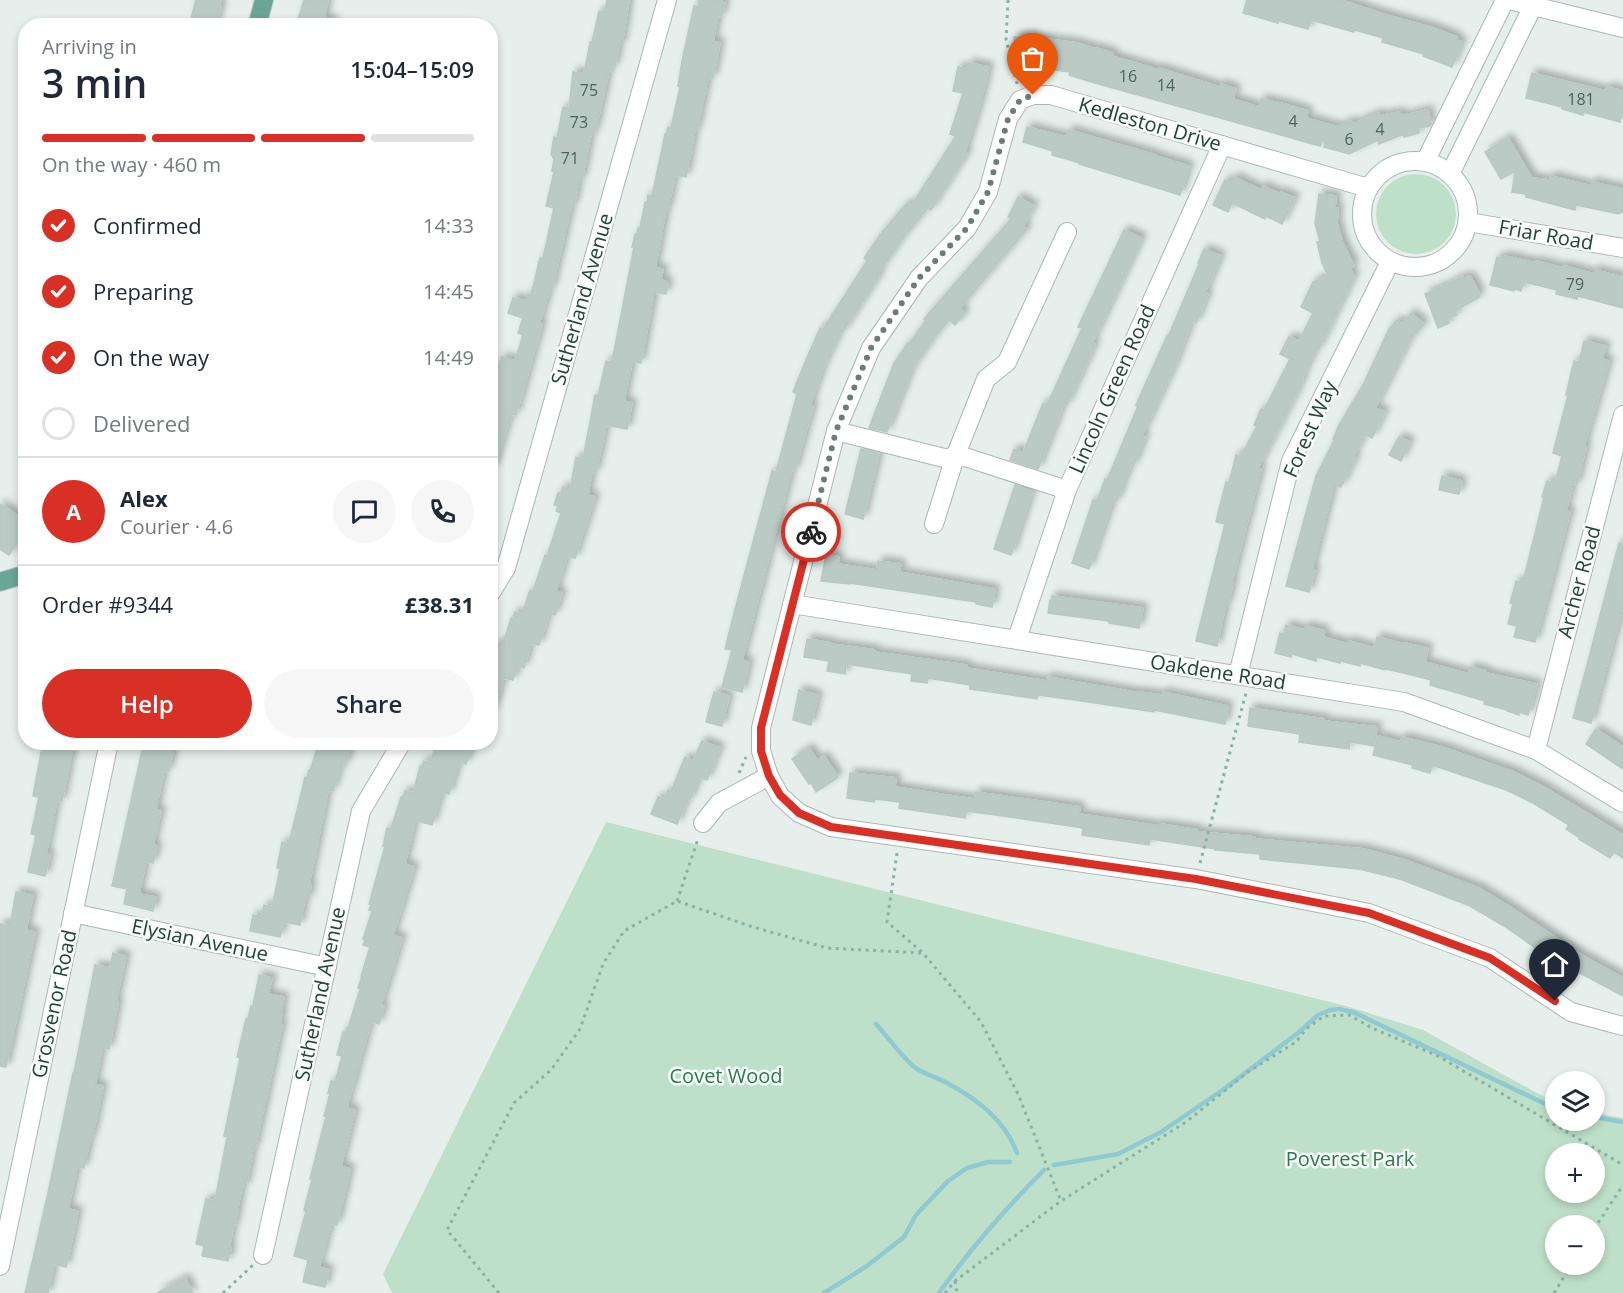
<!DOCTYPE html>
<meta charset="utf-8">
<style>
body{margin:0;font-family:"Open Sans",sans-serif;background:#f6f6f7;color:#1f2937;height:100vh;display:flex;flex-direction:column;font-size:22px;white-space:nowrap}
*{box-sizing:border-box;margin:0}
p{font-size:20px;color:#747a83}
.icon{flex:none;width:33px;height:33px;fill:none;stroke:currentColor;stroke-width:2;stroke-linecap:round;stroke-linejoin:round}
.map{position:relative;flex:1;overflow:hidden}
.panel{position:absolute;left:18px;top:18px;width:480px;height:732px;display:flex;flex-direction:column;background:#fff;border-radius:24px;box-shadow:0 3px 9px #0003}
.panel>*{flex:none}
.controls{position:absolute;left:1545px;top:1071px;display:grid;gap:12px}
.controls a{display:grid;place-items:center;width:60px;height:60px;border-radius:50%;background:#fff;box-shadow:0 3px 9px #0003;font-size:30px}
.pin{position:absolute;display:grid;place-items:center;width:51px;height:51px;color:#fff;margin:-62px -26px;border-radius:50% 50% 50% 0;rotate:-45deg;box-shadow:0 0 6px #0007}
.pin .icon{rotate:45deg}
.courier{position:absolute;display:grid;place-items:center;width:60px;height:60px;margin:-30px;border:4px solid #d93025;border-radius:50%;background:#fff;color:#222;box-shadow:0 2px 8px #0007}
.head em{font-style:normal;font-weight:600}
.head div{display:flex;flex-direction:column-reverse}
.head{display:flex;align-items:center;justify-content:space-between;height:102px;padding:0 24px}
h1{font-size:39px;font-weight:600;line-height:45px}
.bar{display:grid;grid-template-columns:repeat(4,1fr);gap:9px 6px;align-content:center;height:72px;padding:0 24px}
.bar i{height:8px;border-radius:4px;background:#e0e1e3}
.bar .on{background:#d93025}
.bar p{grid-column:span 4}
.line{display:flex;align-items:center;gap:15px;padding:0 24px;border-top:2px solid #e0e1e3}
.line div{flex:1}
.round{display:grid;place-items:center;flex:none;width:63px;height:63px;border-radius:32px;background:#f6f6f7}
ol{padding:0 24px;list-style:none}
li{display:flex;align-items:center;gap:18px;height:66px}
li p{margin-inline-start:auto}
li .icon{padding:6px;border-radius:50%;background:#d93025;color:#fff;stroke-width:4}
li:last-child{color:#747a83}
li i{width:33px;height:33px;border:3px solid #e0e1e3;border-radius:50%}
.button{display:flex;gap:12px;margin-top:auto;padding:12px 24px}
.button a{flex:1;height:69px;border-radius:36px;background:#d93025;color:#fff;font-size:24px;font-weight:600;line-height:69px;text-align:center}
.button a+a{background:#f6f6f7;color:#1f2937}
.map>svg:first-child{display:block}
</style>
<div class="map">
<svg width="1623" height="1293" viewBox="0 0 1623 1293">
<defs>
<filter id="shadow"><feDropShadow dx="4.5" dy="-4.5" stdDeviation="3" flood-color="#0004"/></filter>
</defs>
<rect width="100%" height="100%" fill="#e6efeb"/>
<!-- green -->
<g fill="#bfe0c8" fill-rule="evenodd">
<circle cx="1416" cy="214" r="40"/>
<path d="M606,822L1346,1006L1423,1030L1555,1103L1556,1120H1594L1595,1113L1623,1118V1293H392L383,1274ZM1556,1154H1594V1192H1556ZM1556,1226H1594V1264H1556Z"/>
</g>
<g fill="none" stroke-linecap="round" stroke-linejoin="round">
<!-- stream -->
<g stroke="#8ec9d4" stroke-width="4.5">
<path d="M876,1024C886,1035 906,1062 917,1069C926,1074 937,1078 947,1083C977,1099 1005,1120 1017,1153"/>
<path d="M1594,1117L1623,1122"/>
<path d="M1054,1165L1118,1154L1161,1132L1224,1089L1298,1033L1318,1015L1330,1010L1339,1009L1353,1012L1556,1109"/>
<path d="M824,1293L867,1266L904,1237L916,1215L948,1181L967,1168L988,1162H1010"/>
<path d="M939,1293C970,1249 1006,1208 1044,1170"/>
</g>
</g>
<!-- building -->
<g fill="#bbcac4" stroke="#b8c9c2" stroke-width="1.5" filter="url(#shadow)">
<path d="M196,0H221L219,7H221L215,26H189Z"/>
<path d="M304,0H328L324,18L334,21L333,26H296Z"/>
<path d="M607,0H629L622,44H619L615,66L612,65L611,71L609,70L596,128H595L594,134H591L582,179H579L574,205L572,204L570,211L552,288H550L539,324H542L516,415L512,414L510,421L509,420L494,469H490V411L497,388L494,387L496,378L491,377L495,364L500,365L502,357L515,361L523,335L518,333L523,318L508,313L513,298L526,301L528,294L531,295L540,258H543L554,208L546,206L554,172L552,171L554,160L551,154L554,137L557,138L563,107L569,109L573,72L584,74L590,42H592L599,11L605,12Z"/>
<path d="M699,0H713L725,2L722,16L718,15L713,42L720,43L713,78L708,77L697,130L695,129L686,177L675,175L668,209H666L655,268L663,269L661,280L668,282L666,294L654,292L641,363L632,362L624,401L632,403L627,429L606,425L596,472L592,471L588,495L595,497L575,558L567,556L556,591L562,593L555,615L549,613L539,645L531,643L524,668L518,666L513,680L504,678L493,712L490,711V658L493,648L495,649L497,643L503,644L511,618H513L515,612L522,614L530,590L533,591L545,555L547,556L561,513L556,511L558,506L554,505L558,493H561L563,487L570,490L576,457L583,459L595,395L598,396L606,361L612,362L634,247H632L635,234L637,235L638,228H640L645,202L647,203L648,195L652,196L665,134H666L668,127L671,128L680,87L678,86L682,61L694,6L698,7Z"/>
<path d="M1247,0H1341L1383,14L1434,28L1457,37L1456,40L1462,42L1452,67L1423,56L1424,54L1382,42L1383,38L1355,30L1354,32L1311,20L1308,29L1279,21L1278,23L1243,13Z"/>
<path d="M1032,35V37L1077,43L1097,49V48L1113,53L1112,56L1159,70V68L1220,87L1221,84L1236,89L1233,99L1259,107L1261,99L1284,104L1308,111L1306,118L1338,127L1351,121L1353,124L1379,113L1380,116L1400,112L1401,116L1428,110L1431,124L1430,126L1418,128L1419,133L1404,137V134L1379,144L1378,140L1349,154L1324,147L1326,135L1320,146L1088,81L1069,75L1070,72L1039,68H1028L1027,58L1016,59L1014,37Z"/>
<path d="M969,63L989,67L981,100L965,152L967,154L931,210L928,208L902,239L877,275L879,276L843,332L841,330L823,368L810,405L813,406L795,470L792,469L742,660L749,662L742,692L722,687L732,650L725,649L734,613L772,471L776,472L797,394L793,392L806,360L820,328L823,329L867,261L864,258L883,231L907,203L911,206L956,136L950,134L963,93L953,91L958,67L968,69Z"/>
<path d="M1532,73L1606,91L1607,87L1623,91V109L1620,122L1583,112V115L1562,109V107L1526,98Z"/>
<path d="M1027,127L1067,137L1069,130L1156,155V156L1189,166L1180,195L1079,164L1080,163L1052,155L1053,151L1023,142Z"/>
<path d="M1508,138L1532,178L1550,180L1551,176L1591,186L1592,182L1623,189V213L1620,212L1619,214L1576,205L1575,210L1526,197V194L1512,192L1515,171L1501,179L1485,152Z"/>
<path d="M1234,177L1261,190L1263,186L1280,194L1281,192L1295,198L1282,224L1266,216L1265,219L1232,203L1228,212L1213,205L1225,180L1231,183Z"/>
<path d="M1319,194L1336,196L1335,208H1338L1337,223L1342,241L1354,266L1350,268L1354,277L1319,348L1317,347L1302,378L1303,379L1296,394L1258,468L1261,469L1232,581L1233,582L1228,603L1226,602L1217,646L1196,641L1225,524L1216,522L1226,482L1229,483L1236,455L1241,456L1257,426L1254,425L1261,409L1264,410L1290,359L1280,354L1289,337L1299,341L1313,313L1301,307L1313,282L1328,276L1322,263L1317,242L1320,241L1315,224Z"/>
<path d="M1018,197L1034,206L1023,227L1027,229L960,308L965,313L955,325L949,320L933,339L911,371L887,432L869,428L894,363L908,343L909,344L926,320L924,319L1011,219L1008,217Z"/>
<path d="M1124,230L1142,238L1092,343L1095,344L1067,405L1064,403L1038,469L1010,460L1014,449L1023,453L1043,403L1047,405L1082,328L1078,327Z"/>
<path d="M1204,249L1221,256L1205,293L1208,294L1196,323L1192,321L1175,365L1142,435L1145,437L1134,465L1131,464L1116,502L1113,500L1089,569L1072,563L1093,500L1097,501L1105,479L1107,480L1138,406L1136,405L1167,336L1168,337L1199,264L1198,263Z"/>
<path d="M1505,256L1536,263V261L1563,268L1564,266L1594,274L1595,270L1623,277V308L1578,296L1577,299L1556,294L1557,290L1524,282L1521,291L1515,289L1514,291L1490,285L1497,257L1504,258Z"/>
<path d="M1463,276L1464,279L1470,276L1479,292V297L1455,311L1457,315L1447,318L1449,323L1438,328L1425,294L1447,285Z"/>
<path d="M1411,313L1424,324L1409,341L1375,408L1385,412L1372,438L1365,434L1353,457L1356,458L1341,487L1334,484L1312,569L1315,570L1309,592L1286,586L1316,476L1334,440L1333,439L1339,425L1363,385L1389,329L1397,320L1402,324Z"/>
<path d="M1584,341L1606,346L1602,359L1609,361L1584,446L1586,447L1577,484L1573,483L1566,511L1570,512L1535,642L1514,637L1517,626L1508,624L1513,604L1510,603L1516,581L1523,582L1544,497H1542L1547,481L1555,483L1562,456L1553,453L1568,395H1566L1574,361L1579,362Z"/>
<path d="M1399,437L1410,442L1401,461L1389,455Z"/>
<path d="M861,449L879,453L863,519L845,514Z"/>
<path d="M1442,476L1462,481L1459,494L1439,490Z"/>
<path d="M1015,485L1032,492L1011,555L994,549Z"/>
<path d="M0,504L26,521V530L9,555L0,549Z"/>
<path d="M1619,543L1623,544V606L1591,723L1573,718Z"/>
<path d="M826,555L839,557L838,564L877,570L878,561L901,564L899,572L995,589L992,607L976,604V602L850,583V584L821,581Z"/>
<path d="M1052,596L1143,608L1139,628L1109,623V621L1048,613L1050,600H1052Z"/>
<path d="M1286,625L1305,630L1306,626L1325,631L1323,637L1348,644L1349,641L1374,648L1377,637L1404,644V643L1428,648L1425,662L1469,674L1470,667L1486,671V673L1537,684L1528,715L1519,712V715L1507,711V710L1484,704L1485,701L1430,685L1431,680L1416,676L1386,669L1385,670L1360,663V666L1341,661L1340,663L1317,657L1316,661L1292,654L1291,657L1275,653L1280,633L1284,634Z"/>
<path d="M807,639L831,643V644L875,650V652L967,665L966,668L1047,681V677L1140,693V692L1162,695L1163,692L1228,706L1225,724L1154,710V712L1075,700L1038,695L1037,699L985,691L970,689V685L928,678L927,683L911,681L912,674L846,664L845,674L827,671L829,661L804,657Z"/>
<path d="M799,690L818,695L811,725L793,720Z"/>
<path d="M714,692L729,696L722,726L706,722Z"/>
<path d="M1250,708L1324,719V721L1377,727L1374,746L1350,742L1349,749L1299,742L1300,734L1248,726Z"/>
<path d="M1596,729L1623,747V769L1586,744Z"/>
<path d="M1378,736L1401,742L1402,737L1442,747L1514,772L1542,786L1623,835V858L1614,852L1610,858L1579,839L1580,838L1566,829L1569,825L1533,803L1506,790L1432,765L1430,773L1412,768L1413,765L1373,755Z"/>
<path d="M702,741L720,748L707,780L699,777L690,800L687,799L677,824L651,814L658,797L664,799L668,790L671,791L685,757L693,761Z"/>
<path d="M43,742H74L62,801L57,800L46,854L50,855L45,876L28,872L36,835L31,834L39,797L33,796Z"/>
<path d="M144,742H175L169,771L164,770L156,809L161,811L153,845L157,846L153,863L146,861L139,894L156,897L153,911L124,904L127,889L112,886Z"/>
<path d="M319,742H352L346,764L343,763L342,769L340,768L333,791L328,790L309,885H311L309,898H306L304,903L300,925L284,922L280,937L250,931L253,915L262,917L264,905L272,907L280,869L277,868L282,842L289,843L305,777L307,778L309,770L310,771Z"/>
<path d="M437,742H473L466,764L460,762L457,768L449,794L442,792L432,825L415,820L405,864L414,867L393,935L402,938L381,1005L384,1006L379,1024L371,1021L348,1102L347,1108L355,1110L341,1166L350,1169L337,1225L331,1223L319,1267L329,1270L325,1287L303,1282L308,1260L294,1256L306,1211L304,1210L312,1179H310L326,1116H324L330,1093H328L331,1081L335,1082L342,1056L337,1055L343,1032H346L347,1028H348L360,989L358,988L362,976H361L370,947L363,945L365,940L363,939L372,911L369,910L371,905L369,904L385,846H383L387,828L391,829L401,797H403L405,791L413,793L420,766L422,767L424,761L430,763Z"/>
<path d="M809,748L817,760L824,756L838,777L816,792L811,783L809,784L792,759Z"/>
<path d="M850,773L896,778L895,787L953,796L975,799L976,792L1080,807L1079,814L1160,826V824L1198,830V832L1255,837V839L1364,849L1405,860L1479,888L1510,907L1585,957L1623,978V996L1565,965L1563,967L1504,926L1470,906L1400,879L1359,869L1260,859V854L1215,850L1216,849L1150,839L1149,845L1082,835L1083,828L1010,817L966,811L965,818L899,808L900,802L875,799L874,802L847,798Z"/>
<path d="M16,892L33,895L26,930L35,932L6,1067L0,1066V924L10,926Z"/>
<path d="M113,953L126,956L116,1001L118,1002L109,1049L102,1048L95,1085L103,1086L92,1138H90L84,1168L77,1167L68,1209L78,1211L66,1267L54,1264L48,1293H25L48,1193L73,1073H74L95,965L110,968Z"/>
<path d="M259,975L272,978L268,994L284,997L281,1012L282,1013L280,1024L282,1025L255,1148H253L246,1186L242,1185L235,1224L234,1223L229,1248H231L228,1261L202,1256L204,1246L196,1244L206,1199L215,1201L227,1137L224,1136L240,1058L237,1057L246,1019H248L251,1006H253Z"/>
<path d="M185,1278L193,1293H157Z"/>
</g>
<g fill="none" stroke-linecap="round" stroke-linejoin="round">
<!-- minor casing -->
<g stroke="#a8b8b2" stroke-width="20">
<g id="minor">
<path d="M1509,0L1623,28"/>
<circle cx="1415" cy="214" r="53"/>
<path d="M1425,162L1505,0"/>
<path d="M1450,174L1533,6"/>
<path d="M1368,188L1051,95H1033L1020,100L1008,119L988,192L967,228L919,278L871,348L836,431L761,728V751L769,776L780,796L799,813L831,827L1196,879L1369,913L1490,958L1571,1012L1623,1026"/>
<path d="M1468,222L1623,248"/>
<path d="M836,431L944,458L965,457L1067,490"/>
<path d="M934,524L955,457L986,379L1007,362L1067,232"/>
<path d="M490,594L506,568L667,0"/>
<path d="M792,604L1404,702L1536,750L1623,803"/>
<path d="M1017,639L1067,490L1222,145"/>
<path d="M1238,675L1291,461L1390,262"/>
<path d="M1536,750L1623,415"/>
<path d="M703,823L719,803L769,776"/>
<path d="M73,913L327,967"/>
<path d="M263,1255L361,811L402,742"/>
<path d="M0,1266L109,742"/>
</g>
</g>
<!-- major casing -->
<g stroke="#c2cac8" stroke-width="20">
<g id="major">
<path d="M257,26L264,0"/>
<path d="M0,582L26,574"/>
</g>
</g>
<!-- path -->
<g stroke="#86b3a5" stroke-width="3" stroke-dasharray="3 4.5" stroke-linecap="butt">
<path d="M1008,0L1006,40L1017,84"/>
<path d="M739,773L746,757"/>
<path d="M897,853L887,922L923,953L981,1022L1018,1094L1061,1201"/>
<path d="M1200,863L1246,693"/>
<path d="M677,901L698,839"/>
<path d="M1594,1229L1623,1185"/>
<path d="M955,1281L957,1293"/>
<path d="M223,1293L253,1265"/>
<path d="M499,1293L447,1230L514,1103L551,1070L580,1029L603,964L624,931L677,901L753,927L827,948L923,953"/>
<path d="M945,1293L955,1281L1061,1201L1186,1122L1248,1072L1296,1042L1306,1029L1324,1016L1349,1015L1374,1029L1438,1056L1623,1165"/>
<path d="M1554,1293L1572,1264"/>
</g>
<!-- minor -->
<use href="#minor" stroke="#fff" stroke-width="18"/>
<!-- major -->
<use href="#major" stroke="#6aa596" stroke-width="18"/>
</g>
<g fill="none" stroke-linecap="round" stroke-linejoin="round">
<!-- done -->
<path stroke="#687f78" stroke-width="6" stroke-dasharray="0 10.8" d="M811,532L836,431L871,348L919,278L967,228L988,192L1008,119L1020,100L1033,95"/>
<!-- route -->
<path stroke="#d93025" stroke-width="8" d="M811,532L761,728V751L769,776L780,795L799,813L831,827L1196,879L1369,913L1490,958L1555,1001"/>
</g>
<g text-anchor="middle" stroke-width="5" stroke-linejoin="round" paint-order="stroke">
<!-- number labels -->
<g font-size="16" fill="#4a645c">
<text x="1128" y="82">16</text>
<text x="1166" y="91">14</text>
<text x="589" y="96">75</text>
<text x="1581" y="105">181</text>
<text x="1293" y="127">4</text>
<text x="579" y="128">73</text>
<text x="1380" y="135">4</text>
<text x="1349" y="145">6</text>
<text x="570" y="164">71</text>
<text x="1575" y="290">79</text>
</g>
<!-- street labels -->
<g font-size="20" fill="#24423a" stroke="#f7fbf9">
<text transform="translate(1150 124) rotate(16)" y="7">Kedleston Drive</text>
<text transform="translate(1546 235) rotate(10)" y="7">Friar Road</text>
<text transform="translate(582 299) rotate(-74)" y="7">Sutherland Avenue</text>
<text transform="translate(1112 389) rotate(-66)" y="7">Lincoln Green Road</text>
<text transform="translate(1310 429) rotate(-66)" y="7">Forest Way</text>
<text transform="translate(1579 582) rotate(-75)" y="7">Archer Road</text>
<text transform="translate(1218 672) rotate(9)" y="7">Oakdene Road</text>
<text transform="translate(200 940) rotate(12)" y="7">Elysian Avenue</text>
<text transform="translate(320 994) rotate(-78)" y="7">Sutherland Avenue</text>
<text transform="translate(54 1004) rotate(-78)" y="7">Grosvenor Road</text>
</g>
<!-- park labels -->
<g font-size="20" fill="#2d7a4b" stroke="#f7fbf9">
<text x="726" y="1083">Covet Wood</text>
<text x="1350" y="1166">Poverest Park</text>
</g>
</g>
</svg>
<div class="controls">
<a><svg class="icon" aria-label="layers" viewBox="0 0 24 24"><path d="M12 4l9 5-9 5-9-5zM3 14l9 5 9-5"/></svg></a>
<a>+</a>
<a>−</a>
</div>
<div class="pin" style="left:1033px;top:95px;background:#ea580c"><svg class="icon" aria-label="bag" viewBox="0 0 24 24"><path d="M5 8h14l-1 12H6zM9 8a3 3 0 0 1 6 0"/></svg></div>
<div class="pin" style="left:1555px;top:1001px;background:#1f2937"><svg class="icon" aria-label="home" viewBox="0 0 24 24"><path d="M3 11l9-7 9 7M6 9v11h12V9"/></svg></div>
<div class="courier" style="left:811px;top:532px"><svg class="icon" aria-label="bike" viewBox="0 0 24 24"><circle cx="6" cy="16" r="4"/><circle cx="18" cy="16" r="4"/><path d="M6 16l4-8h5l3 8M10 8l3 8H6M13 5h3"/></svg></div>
<section class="panel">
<div class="head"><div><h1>3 min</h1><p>Arriving in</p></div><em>15:04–15:09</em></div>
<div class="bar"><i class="on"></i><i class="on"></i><i class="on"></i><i></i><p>On the way · 460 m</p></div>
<ol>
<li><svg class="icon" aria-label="check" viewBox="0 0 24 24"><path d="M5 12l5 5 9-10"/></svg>Confirmed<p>14:33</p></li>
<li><svg class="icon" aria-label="check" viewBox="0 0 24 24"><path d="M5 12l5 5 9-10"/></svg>Preparing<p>14:45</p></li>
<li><svg class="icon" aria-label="check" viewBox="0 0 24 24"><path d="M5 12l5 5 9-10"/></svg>On the way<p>14:49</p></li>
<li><i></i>Delivered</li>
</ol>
<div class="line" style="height:108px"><b class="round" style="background:#d93025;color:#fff">A</b><div><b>Alex</b><p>Courier · 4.6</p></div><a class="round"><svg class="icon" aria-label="chat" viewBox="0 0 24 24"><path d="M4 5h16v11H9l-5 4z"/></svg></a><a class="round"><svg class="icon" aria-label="phone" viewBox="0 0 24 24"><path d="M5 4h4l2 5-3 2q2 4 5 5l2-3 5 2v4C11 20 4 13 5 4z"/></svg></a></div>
<div class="line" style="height:78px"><div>Order #9344</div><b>£38.31</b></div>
<div class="button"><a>Help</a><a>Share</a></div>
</section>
</div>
